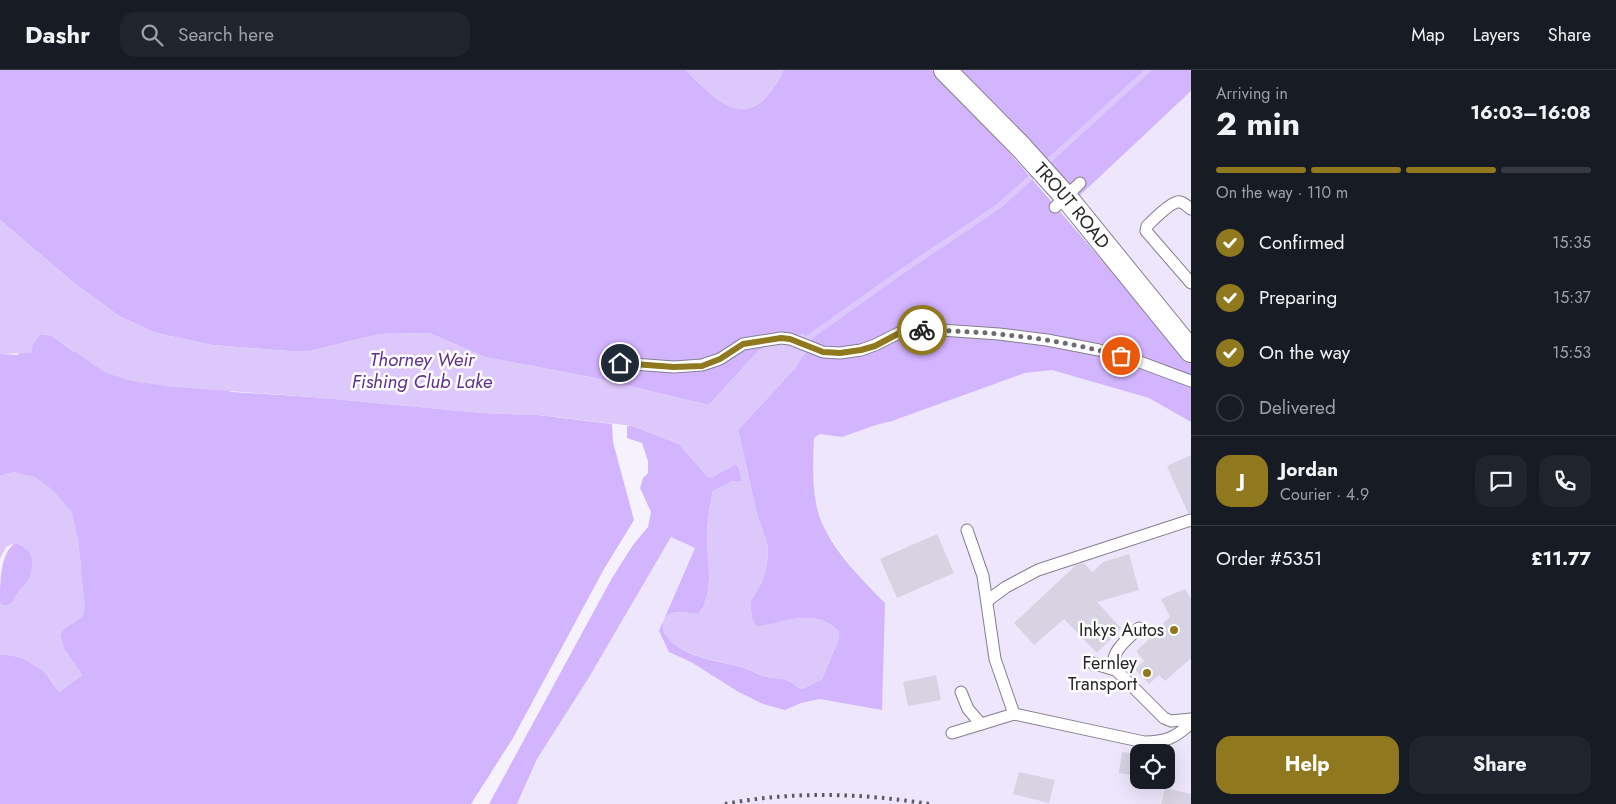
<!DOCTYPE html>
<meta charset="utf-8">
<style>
body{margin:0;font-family:Jost,sans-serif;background:#20242c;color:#f1f3f6;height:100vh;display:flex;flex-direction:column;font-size:19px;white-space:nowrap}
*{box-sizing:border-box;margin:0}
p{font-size:16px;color:#9ea1a6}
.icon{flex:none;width:28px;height:28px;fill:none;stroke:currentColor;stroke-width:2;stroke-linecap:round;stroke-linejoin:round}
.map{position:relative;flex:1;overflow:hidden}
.drawer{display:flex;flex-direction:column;background:#171b24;width:425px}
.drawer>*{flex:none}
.tools{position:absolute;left:1130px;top:674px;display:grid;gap:10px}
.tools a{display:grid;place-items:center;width:45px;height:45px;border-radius:10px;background:#171b24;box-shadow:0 5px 20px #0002;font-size:25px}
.pin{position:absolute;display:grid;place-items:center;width:42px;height:42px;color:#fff;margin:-21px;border:2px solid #fff;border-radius:50%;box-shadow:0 1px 5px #0007}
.courier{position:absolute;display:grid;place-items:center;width:50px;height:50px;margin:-25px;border:4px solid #90781e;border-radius:50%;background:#fff;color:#222;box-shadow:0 1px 6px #0007}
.overview em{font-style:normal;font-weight:700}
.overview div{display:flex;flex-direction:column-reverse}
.overview{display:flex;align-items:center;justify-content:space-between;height:85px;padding:0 25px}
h1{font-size:32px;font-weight:700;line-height:38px}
.bar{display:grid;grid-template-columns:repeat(4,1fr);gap:8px 5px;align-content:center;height:60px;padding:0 25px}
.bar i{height:6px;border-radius:4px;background:#363941}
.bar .selected{background:#90781e}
.bar p{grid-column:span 4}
.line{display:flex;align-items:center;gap:12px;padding:0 25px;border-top:1px solid #363941}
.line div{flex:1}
.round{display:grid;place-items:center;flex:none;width:52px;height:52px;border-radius:15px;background:#20242c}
ol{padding:0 25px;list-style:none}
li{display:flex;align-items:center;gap:15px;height:55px}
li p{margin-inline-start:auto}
li .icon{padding:5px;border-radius:50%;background:#90781e;color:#fff;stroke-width:4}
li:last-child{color:#9ea1a6}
li i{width:28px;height:28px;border:2px solid #363941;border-radius:50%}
.action{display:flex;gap:10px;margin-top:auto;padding:10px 25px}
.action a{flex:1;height:58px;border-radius:15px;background:#90781e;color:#fff;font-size:20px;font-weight:700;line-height:58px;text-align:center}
.action a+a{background:#20242c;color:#f1f3f6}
header{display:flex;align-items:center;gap:30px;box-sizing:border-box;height:70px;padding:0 25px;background:#171b24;border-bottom:1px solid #363941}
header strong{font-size:24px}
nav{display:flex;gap:28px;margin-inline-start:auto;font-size:18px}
.search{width:350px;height:45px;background:#20242c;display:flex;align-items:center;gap:12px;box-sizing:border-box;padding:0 18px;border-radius:15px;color:#9ea1a6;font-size:19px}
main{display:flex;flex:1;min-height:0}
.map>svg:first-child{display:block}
</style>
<header>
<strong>Dashr</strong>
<div class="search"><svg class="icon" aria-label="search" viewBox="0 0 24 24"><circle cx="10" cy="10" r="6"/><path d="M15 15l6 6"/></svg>Search here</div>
<nav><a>Map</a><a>Layers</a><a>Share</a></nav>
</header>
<main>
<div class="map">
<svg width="1191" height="734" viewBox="0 0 1191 734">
<rect width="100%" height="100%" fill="#f5f1fd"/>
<!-- built -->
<g fill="#eee6fc" fill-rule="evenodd">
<path d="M1191,21V276L1075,130Z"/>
<path d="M1052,300L1149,328L1191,352V734H517L537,689L588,609L671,467L695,478L659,561L669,582L691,592L737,621L785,640L801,633L820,629L833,630L885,533L857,504L826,462L816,435L812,398L814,368L820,364L842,367L876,355L892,351L1025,303ZM1139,682H1166V710H1139Z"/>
</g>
<!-- green -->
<g fill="#d3b4ff">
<path d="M0,0H686C706,20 739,59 767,26C773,18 780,10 783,0H932L1008,81L1191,294V352L1149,328L1052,300L1025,303L892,351L876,355L842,367L820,364L814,368C813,390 812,411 816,433C822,470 859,507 885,533L882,640L820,629L801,633L785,640L763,634L737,621L691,592L669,582L659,561L695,478L671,467L588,609L537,689L517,734H489L612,508L633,475L648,457L651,442L640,418L643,408L648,403V391L642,373L627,368V356H633L679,374L708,407H712L736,394L739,398L742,411H733L713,421C710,434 708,447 707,460C706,489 716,519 699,544C687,543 665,537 663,554C663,558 664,563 666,565C681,587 718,591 742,597C751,600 758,605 767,607C773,608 780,608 786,610C792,611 794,616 802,619L822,609L839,568V562C817,537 786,552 757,557L752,549L750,532L762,512L767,494L768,476L757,444L738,360L795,298L807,279C814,280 820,283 826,284C858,289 901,267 924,247L921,244C897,264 865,283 833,282C825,281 817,278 810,276L813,272L803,264L759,280L709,335L590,307L485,287L429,263L380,264L310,281H289L212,275L156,263L119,246L74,213L0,150Z"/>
<path d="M951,0H1191V21L1075,130Z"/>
<path d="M40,264L52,266L73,281L232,322L313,327L483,343L538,345L612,354L613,372L634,450L604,499L513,668L471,734H0V584L21,587L44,601L59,622L82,605L64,579L60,566L81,499L78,468L14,402L0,406V284L17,285L34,273Z"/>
<path d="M15,473C34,479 37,493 28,511C26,514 23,516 20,520C17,524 14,529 12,533L5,536L0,534C0,512 0,484 15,473Z"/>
</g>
<!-- water -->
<g fill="#ddc8fc">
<path d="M686,0H783C780,10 773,18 767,26C739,59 706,20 686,0Z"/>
<path d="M0,150L74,213L119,246L156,263L212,275L289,281H310L380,264L429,263L485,287L590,307L709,335L759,280L803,264L813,272L795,298L738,360L757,444L768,476L767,494L762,512L750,532L752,549L757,557C786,551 817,537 839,562V568L822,609L802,619C794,616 792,611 786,610C780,608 773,608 767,607C758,605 751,600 742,597C719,591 680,586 666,565C664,562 663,558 663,554C665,537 687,543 699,544C716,519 706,488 707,460C708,447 710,434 713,421L733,411H742L739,398L736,394L712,407H708L679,374L633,356L538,345L483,343L313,327L173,317L131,311L106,303L52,266L40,264L34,273L31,283L0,284Z"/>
<path d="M14,402L35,407L53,420L72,442L78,468L85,536L83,547L64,559L60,566L64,579L82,605L59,622C45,598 28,587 0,584V534L5,536L12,533C14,529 17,524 20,520C23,516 26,514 28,511C36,493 34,479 15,473L6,477L0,489V406Z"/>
</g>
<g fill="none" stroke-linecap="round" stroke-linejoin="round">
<!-- stream -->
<g stroke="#ddc8fc" stroke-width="5.5">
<path d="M1043,96L1148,0"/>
<path d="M808,268L901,202L999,136L1037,102"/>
</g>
</g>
<!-- building -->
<g fill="#d8d3e2">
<path d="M1191,385V443H1188L1167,396Z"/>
<path d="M937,464L954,503L897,528L880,489Z"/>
<path d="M1129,484L1139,520L1097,532L1121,558L1097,583L1064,549L1034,575L1014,553L1076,495L1084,493L1092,502L1103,492Z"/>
<path d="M1185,519L1191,529V588L1165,611L1159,605L1149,614L1135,599L1144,591L1136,581L1164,556L1163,553L1170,547L1161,529Z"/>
<path d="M936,605L941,630L908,636L903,612Z"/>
<path d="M1122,682L1139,684V706L1119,703Z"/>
<path d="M1019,702L1055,710L1049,733L1013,724Z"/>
<path d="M1165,718L1191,724V734H1161Z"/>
</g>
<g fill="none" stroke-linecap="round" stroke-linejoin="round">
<!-- service casing -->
<g stroke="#857f8d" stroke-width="13">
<g id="service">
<path d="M1055,137L1080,113"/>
<path d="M1191,139C1187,136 1182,131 1177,132C1169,134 1153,150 1147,156L1146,161L1191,213"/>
<path d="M905,260L923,246"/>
<path d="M619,293L674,297L702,295L720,289L743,274L781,268L790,269L823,282L840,283L861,280L875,275L905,260H941L999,264L1047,270L1099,280L1121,285L1191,311"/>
<path d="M967,460L983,506L995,589L1014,644L1144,672C1166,672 1175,668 1191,653"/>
<path d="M987,531L1006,517L1038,500L1191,450"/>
<path d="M1139,558C1128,569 1110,581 1114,598L1164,648L1171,651L1191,649"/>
<path d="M1092,593L1115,600"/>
<path d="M961,622L968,639L981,654"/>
<path d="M952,663L1014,644"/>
</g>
</g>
<!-- minor casing -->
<g stroke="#857f8d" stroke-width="24">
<g id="minor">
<path id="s1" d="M945,0L1021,77L1066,127L1191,281"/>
</g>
</g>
<!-- service -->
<use href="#service" stroke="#fff" stroke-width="11"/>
<!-- minor -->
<use href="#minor" stroke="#fff" stroke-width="22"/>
<!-- rail -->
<path stroke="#5b585f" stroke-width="4" stroke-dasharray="2.5 5" stroke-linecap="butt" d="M725,734C792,721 862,723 929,734"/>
</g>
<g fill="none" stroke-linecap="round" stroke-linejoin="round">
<!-- done -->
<path stroke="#6e6b73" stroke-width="5" stroke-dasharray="0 9" d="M922,260C989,261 1056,268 1121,286"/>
<!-- route -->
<path stroke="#90781e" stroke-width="6" d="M620,293L674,297L702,296L720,289L743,274L781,268L790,269L823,282L840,283L861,280L875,276L905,260H922"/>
</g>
<!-- markers -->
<g fill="#90781e" stroke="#fff" stroke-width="2">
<circle cx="1174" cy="560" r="5"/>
<circle cx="1147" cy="603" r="5"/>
</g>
<g text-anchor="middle" stroke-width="5" stroke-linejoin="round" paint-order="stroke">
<!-- street labels -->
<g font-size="18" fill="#262329" stroke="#fff">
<text dy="6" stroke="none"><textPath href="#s1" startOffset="186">TROUT ROAD</textPath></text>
</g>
<!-- poi labels -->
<g font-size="18" fill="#262329" stroke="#fff" text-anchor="end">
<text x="1164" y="566">Inkys Autos</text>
<text x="1137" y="599">Fernley<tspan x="1137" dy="21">Transport</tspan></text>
</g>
<!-- water labels -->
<g font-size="19" font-style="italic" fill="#5f2f8f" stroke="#fff">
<text x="422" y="296">Thorney Weir<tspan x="422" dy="22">Fishing Club Lake</tspan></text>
</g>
</g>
</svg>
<div class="tools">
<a><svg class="icon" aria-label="locate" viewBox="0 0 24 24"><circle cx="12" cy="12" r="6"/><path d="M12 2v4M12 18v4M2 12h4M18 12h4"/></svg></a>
</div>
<div class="pin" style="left:1121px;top:286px;background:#ea580c"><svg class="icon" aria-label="bag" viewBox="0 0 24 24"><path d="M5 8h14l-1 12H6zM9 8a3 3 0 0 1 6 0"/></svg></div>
<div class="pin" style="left:620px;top:293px;background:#1f2937"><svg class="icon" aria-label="home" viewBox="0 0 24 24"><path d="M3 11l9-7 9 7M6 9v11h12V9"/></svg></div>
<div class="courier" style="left:922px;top:260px"><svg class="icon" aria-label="bike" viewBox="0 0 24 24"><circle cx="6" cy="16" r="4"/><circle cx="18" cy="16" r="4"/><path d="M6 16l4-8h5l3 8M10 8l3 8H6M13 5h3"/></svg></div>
</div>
<section class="drawer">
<div class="overview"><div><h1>2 min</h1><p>Arriving in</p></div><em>16:03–16:08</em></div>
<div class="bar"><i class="selected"></i><i class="selected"></i><i class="selected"></i><i></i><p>On the way · 110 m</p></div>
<ol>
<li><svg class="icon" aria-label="check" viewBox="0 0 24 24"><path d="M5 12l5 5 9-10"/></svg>Confirmed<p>15:35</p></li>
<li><svg class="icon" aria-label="check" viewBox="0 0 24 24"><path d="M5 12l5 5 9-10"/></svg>Preparing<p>15:37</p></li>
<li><svg class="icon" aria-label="check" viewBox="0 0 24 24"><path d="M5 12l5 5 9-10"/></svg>On the way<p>15:53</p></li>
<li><i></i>Delivered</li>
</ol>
<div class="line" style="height:90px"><b class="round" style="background:#90781e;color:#fff">J</b><div><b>Jordan</b><p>Courier · 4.9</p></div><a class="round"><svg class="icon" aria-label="chat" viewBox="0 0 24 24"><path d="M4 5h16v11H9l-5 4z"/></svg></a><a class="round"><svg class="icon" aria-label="phone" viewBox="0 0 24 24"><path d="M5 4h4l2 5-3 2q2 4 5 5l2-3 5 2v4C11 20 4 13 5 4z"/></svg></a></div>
<div class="line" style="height:65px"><div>Order #5351</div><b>£11.77</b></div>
<div class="action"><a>Help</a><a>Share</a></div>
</section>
</main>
